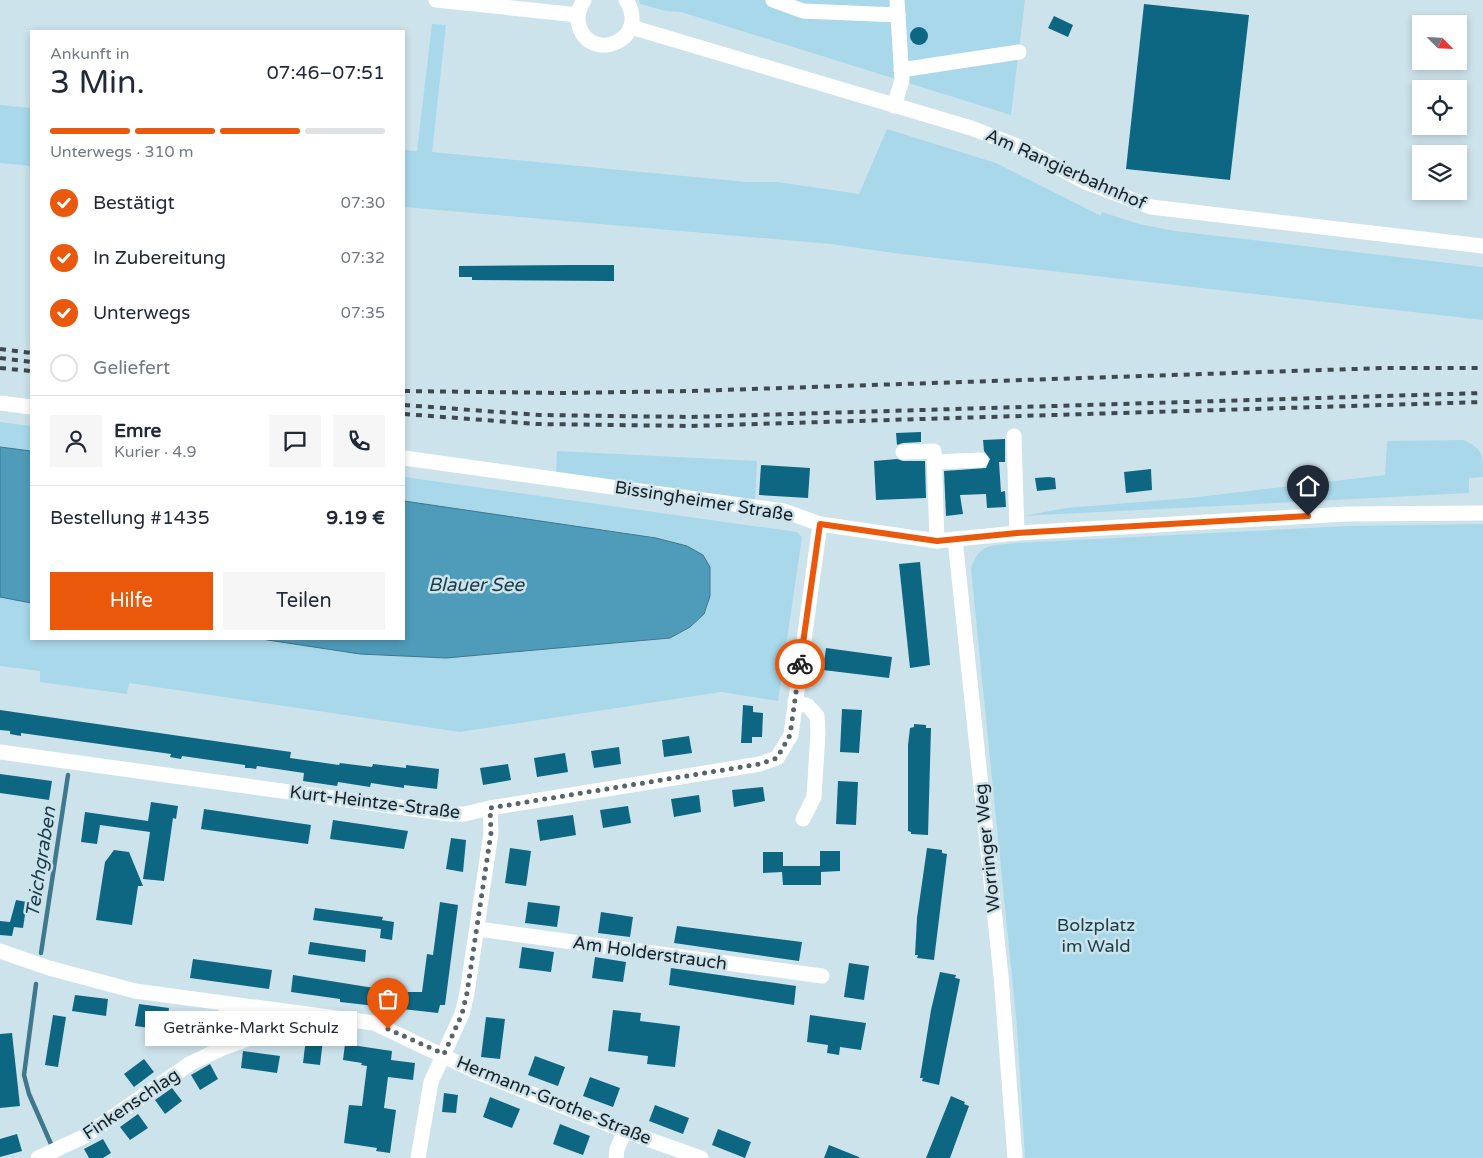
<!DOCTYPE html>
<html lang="de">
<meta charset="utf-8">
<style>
body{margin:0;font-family:"Varela Round",sans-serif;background:#f6f6f7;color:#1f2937;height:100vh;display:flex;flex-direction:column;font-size:19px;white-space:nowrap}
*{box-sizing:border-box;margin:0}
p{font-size:16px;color:#747a83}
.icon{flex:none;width:28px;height:28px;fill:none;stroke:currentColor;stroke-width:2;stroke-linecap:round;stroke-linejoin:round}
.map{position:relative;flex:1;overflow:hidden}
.drawer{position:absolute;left:30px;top:30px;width:375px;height:610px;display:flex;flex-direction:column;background:#fff;border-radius:0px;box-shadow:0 2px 8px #0003}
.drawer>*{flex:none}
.needle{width:32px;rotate:114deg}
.controls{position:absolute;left:1412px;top:15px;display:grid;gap:10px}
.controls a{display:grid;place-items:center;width:55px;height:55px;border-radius:0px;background:#fff;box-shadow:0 2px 8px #0003;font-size:25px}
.pin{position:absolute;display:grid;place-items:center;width:42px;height:42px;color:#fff;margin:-51px -21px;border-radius:50% 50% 50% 0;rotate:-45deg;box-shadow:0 0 5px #0007}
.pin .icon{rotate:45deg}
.courier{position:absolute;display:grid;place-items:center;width:50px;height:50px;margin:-25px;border:4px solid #ea580c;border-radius:50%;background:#fff;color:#222;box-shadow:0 1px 6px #0007}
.bubble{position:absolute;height:35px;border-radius:0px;background:#fff;box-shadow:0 2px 8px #0003;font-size:16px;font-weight:600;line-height:35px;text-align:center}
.head em{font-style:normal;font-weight:600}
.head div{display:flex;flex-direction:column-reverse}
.head{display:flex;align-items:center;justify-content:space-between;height:85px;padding:0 20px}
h1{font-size:32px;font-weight:600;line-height:38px}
.bar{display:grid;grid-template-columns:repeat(4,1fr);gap:8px 5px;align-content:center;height:60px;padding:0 20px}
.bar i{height:6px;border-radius:4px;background:#e0e1e3}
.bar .active{background:#ea580c}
.bar p{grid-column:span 4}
.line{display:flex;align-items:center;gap:12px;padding:0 20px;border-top:1px solid #e0e1e3}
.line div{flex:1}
.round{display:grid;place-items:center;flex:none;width:52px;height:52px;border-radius:0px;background:#f6f6f7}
ol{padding:0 20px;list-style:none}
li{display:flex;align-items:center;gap:15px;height:55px}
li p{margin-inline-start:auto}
li .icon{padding:5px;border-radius:50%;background:#ea580c;color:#fff;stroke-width:4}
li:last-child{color:#747a83}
li i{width:28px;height:28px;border:2px solid #e0e1e3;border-radius:50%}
.primary-button{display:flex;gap:10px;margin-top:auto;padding:10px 20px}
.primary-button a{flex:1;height:58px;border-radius:0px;background:#ea580c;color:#fff;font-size:20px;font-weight:600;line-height:58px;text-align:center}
.primary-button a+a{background:#f6f6f7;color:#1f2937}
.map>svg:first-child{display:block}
</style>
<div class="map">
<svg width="1483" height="1158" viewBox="0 0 1483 1158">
<rect width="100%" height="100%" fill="#cde3ec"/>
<!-- green -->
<g fill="#a9d8eb">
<path d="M639,0H1025L1011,115L681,12L666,11L640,4Z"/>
<path d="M432,24L446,25L432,152L747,182H778L859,194L887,129L996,163L1101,216L1102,212L1139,224L1175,231L1483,267V320L901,254L831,244L404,207V150L417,151Z"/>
<path d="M0,105L31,108V166L0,163Z"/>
<path d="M0,422L31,426V639H404V477L797,532L802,537L778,701L721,692L460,732L129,683L127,694L40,682V671L0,666Z"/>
<path d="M1464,440C1483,450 1483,453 1483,477L1469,478V493L1023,516L1066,508L1189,498L1385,475L1387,441Z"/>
<path d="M557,451L757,461L755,501L556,474Z"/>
<path d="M1483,524V1158H1025L1017,1027L971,569C979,542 993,546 1017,543L1349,526Z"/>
</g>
<!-- water -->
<g fill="#4f9cba" stroke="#3f778d">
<path d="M0,447L31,451V603L0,597Z"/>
<path d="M404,501L656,538L687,546L703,555L710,567V596L704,614L690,627L670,638L446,658L360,654L261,639H404Z"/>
</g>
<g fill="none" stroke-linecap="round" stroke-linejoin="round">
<!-- stream -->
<g stroke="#3f778d" stroke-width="4.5">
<path d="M41,953L68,775"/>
<path d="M36,984L24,1075L29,1094L51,1144"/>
</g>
</g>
<!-- building -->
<g fill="#0d6783">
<path d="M1144,4L1249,15L1230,180L1126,169Z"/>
<path d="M1054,16L1073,25L1068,37L1048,28Z"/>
<circle cx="919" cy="36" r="9"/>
<path d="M573,265H614V281L472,280V277H459V266Z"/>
<path d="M921,432V442L903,443L897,445L896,433Z"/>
<path d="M1005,439V462H999L1001,492L1005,491L1006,507L987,508L986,494L960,495L963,514L946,516L944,471L986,468L990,459L984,451L983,440Z"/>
<path d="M897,459L903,461H925L926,498L876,500L874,461Z"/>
<path d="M761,465L810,468L808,498L759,495Z"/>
<path d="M1151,469L1152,490L1126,493L1124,472Z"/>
<path d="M1049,477L1055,478L1056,489L1037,491L1035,478Z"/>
<path d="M920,562L930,665L910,668L899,564Z"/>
<path d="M826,648L892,657L889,678L823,670Z"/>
<path d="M743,705L753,706V712L763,713L762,737H752V743H741Z"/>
<path d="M842,709L862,710L859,753L840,752Z"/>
<path d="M0,710L291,752L290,758L339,765L340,763L372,767L373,764L406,768V765L439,769L437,789L404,785V788L371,783L370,787L338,782L337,786L303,781L304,773L257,766L256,769L250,768H245V765L182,756L181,759L170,757L171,754L21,733V736L10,734V731L0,730Z"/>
<path d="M914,724L926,725V728H931L928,835L911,834V832L908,831V745L910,728L914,727Z"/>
<path d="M689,736L692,753L664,757L662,740Z"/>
<path d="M619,747L621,764L594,768L591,751Z"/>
<path d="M565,753L568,772L537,777L534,758Z"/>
<path d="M508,764L511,780L483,785L480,768Z"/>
<path d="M0,774L52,781L49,800L0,793Z"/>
<path d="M838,781L858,782L856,825L836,824Z"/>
<path d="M763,787L765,801L734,807L732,790Z"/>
<path d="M699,795L701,812L674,817L671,799Z"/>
<path d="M151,802L178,806L176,819L173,818L164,881L143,879L150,832L100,825L97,844L81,842L85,812L148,821Z"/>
<path d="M628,806L631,823L603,828L600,810Z"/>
<path d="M204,809L311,825L308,844L201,829Z"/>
<path d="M573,815L576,835L540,841L537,820Z"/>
<path d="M333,820L408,831L404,849L330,839Z"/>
<path d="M451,838L466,840L463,872L446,869Z"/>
<path d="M510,848L531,851L526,886L505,883Z"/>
<path d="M927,848L942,850V853L947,854L934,960L917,958L918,955H915L917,918Z"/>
<path d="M114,850L129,852L143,886H138L132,925L96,920L105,862Z"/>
<path d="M820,851H840V871L821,872V885H783L782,872L763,873V852H783V866H820Z"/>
<path d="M16,900L27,902L23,928L14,927L12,936L0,935V921L10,922Z"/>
<path d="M440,902L458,905L445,1005H440L438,1013L340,1002V999L291,992L293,975L399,992H422L427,954L433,955Z"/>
<path d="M528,902L560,906L557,927L525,923Z"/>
<path d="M315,908L383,917L382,920L394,922L392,940L380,938L381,929L313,920Z"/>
<path d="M601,912L633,917L630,937L598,933Z"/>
<path d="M677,926L802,942L799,961L674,943Z"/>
<path d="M310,942L366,950L365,962L308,954Z"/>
<path d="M522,947L554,952L551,972L519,968Z"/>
<path d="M595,957L626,962L623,982L592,978Z"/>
<path d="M193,959L272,970L269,989L190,978Z"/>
<path d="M849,963L869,966L864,1000L844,997Z"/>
<path d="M671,968L796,986L794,1005L669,985Z"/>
<path d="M940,972L956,975L955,978L960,979L939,1085L922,1081L923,1078H920L931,1010Z"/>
<path d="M75,995L108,999L106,1016L72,1011Z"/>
<path d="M139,1004L169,1008L166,1030L135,1026Z"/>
<path d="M613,1010L641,1013L640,1021L680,1026L675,1067L647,1064L648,1056L608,1051Z"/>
<path d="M199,1012L216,1014L212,1039L196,1036Z"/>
<path d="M53,1015L66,1017L58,1067L45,1065Z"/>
<path d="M810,1015L866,1023L861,1050L840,1047L839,1055L827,1053L828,1045L807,1042Z"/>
<path d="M486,1017L505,1019L500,1059L481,1057Z"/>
<path d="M12,1033L20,1106L0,1108V1034Z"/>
<path d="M306,1038L323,1040L320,1065L303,1063Z"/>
<path d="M345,1044L392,1051L391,1060L415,1063L413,1080L388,1077L384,1108L396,1110L390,1153L376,1151L377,1148L344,1143L349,1105L362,1106L367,1066L361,1065L362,1063L343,1060Z"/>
<path d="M243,1051L280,1056L277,1073L241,1068Z"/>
<path d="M535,1056L565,1067L558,1086L528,1075Z"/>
<path d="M144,1059L154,1072L134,1087L124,1074Z"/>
<path d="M210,1064L218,1079L200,1090L191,1075Z"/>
<path d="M590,1077L620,1088L613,1107L583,1096Z"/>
<path d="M172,1088L182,1101L165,1114L155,1100Z"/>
<path d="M444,1093L458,1095L456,1113L442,1112Z"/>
<path d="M951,1096L965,1102L964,1104L969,1106L950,1158H926Z"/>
<path d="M490,1097L520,1109L512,1128L483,1117Z"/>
<path d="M655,1105L689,1118L683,1134L649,1121Z"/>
<path d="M138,1114L148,1128L130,1140L120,1127Z"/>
<path d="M560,1124L590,1136L583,1155L553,1144Z"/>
<path d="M718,1129L751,1142L745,1158L712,1145Z"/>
<path d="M17,1134L22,1151L0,1157V1139Z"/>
<path d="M103,1139L111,1153L103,1158H89L84,1149Z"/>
<path d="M829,1145L859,1157V1158H824Z"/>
</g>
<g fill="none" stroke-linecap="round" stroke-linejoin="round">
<!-- minor -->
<g stroke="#fff" stroke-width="15">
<path d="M436,0L578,15"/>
<path d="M584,0C579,8 576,16 579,26C591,64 651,40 626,0"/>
<path d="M773,0L803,11L898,15"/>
<path d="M631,27L971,128L1020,147L1083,181L1151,207L1483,246"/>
<path d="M901,70L1019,52"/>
<path d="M894,106L902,80L897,0"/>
<path d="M0,403L31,407"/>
<path d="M1014,436L1017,533"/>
<path d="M903,452L934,451L937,541"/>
<path d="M404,458L784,511L820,524L937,541L1017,533L1346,514L1483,513"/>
<path d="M934,462L981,460"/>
<path d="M955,539L1001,976L1015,1158"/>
<path d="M795,702L808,706L817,716L818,733L814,797L803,819"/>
<path d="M0,752L449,814H464L490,808L760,764L777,758L791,735L820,524"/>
<path d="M478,929L822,976"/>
<path d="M0,951L49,968L135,991L374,1023L477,1072L625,1131L701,1158"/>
<path d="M223,1048L227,1004"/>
<path d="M38,1158L85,1136L191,1063L223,1048L281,1027L294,1013"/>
<path d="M418,1158L431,1082L462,1014L467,993L491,833L490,808"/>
<path d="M616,1158L617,1149L625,1131"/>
</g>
<!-- rail -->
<g stroke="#3e494e" stroke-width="4" stroke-dasharray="6 6" stroke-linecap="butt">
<path d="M0,349L31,353"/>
<path d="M0,358L31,362"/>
<path d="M0,368L31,371"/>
<path d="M404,391L563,393L692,391L1384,368H1483"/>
<path d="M404,405L539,415L691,417L1483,393"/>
<path d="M404,414L537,424L691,426L1483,402"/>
</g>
</g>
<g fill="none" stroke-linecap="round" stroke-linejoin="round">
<!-- done -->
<path stroke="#58656b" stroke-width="5" stroke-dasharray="0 9" d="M388,1029L444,1054L462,1014L467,993L491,833L490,808L760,764L777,758L790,735L800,664"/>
<!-- route -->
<path stroke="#ea580c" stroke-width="6" d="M800,664L820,524L937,541L1017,533L1308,516"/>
</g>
<g text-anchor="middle" stroke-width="5" stroke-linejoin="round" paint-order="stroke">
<!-- street labels -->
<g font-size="18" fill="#192125" stroke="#cde3ec">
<text transform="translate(1066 169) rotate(24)" y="6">Am Rangierbahnhof</text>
<text transform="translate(704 501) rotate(9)" y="6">Bissingheimer Straße</text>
<text transform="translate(375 802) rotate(7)" y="6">Kurt-Heintze-Straße</text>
<text transform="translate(987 848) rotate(-96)" y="6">Worringer Weg</text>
<text transform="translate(650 953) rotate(8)" y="6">Am Holderstrauch</text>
<text transform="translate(554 1100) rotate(22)" y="6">Hermann-Grothe-Straße</text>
<text transform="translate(131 1104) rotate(-34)" y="6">Finkenschlag</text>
</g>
<!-- park labels -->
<g font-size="18" fill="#1a3d4b" stroke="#cde3ec">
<text x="1096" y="931">Bolzplatz<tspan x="1096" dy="21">im Wald</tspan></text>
</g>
<!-- water labels -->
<g font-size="19" font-style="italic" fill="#193c4a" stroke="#cde3ec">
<text x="476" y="591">Blauer See</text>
<text transform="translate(40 862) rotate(-81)" y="7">Teichgraben</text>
</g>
</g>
</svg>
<div class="controls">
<a><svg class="needle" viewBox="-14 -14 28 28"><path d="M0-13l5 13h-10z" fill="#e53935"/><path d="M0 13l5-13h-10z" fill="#747a83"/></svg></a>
<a><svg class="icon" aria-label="locate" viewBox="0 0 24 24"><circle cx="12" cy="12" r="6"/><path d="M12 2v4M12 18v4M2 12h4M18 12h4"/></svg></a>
<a><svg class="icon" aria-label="layers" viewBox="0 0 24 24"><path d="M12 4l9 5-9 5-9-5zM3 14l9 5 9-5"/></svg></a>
</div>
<div class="pin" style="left:388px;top:1029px;background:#ea580c"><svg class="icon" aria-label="bag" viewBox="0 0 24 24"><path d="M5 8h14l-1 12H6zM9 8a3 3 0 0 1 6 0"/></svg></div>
<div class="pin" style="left:1308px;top:516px;background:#1f2937"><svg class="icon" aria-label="home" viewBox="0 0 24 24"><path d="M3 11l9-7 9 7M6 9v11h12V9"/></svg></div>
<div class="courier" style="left:800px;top:664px"><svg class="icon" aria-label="bike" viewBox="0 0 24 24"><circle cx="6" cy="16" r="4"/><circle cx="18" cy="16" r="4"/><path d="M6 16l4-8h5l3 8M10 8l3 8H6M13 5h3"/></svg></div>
<div class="bubble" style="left:145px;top:1011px;width:212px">Getränke-Markt Schulz</div>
<section class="drawer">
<div class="head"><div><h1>3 Min.</h1><p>Ankunft in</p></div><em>07:46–07:51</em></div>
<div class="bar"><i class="active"></i><i class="active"></i><i class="active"></i><i></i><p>Unterwegs · 310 m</p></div>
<ol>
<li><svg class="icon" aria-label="check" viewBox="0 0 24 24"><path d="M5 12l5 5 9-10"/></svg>Bestätigt<p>07:30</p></li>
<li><svg class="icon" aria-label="check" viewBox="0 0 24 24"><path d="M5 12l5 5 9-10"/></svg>In Zubereitung<p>07:32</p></li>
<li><svg class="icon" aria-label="check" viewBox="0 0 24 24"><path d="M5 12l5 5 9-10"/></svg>Unterwegs<p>07:35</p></li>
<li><i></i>Geliefert</li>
</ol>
<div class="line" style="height:90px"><a class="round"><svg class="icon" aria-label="person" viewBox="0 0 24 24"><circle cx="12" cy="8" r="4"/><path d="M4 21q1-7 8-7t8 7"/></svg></a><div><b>Emre</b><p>Kurier · 4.9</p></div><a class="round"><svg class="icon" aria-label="chat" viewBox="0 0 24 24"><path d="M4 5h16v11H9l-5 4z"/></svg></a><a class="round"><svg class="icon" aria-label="phone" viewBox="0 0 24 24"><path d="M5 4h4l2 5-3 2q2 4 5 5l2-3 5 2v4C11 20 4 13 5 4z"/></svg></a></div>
<div class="line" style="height:65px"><div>Bestellung #1435</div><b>9.19 €</b></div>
<div class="primary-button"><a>Hilfe</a><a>Teilen</a></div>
</section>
</div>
